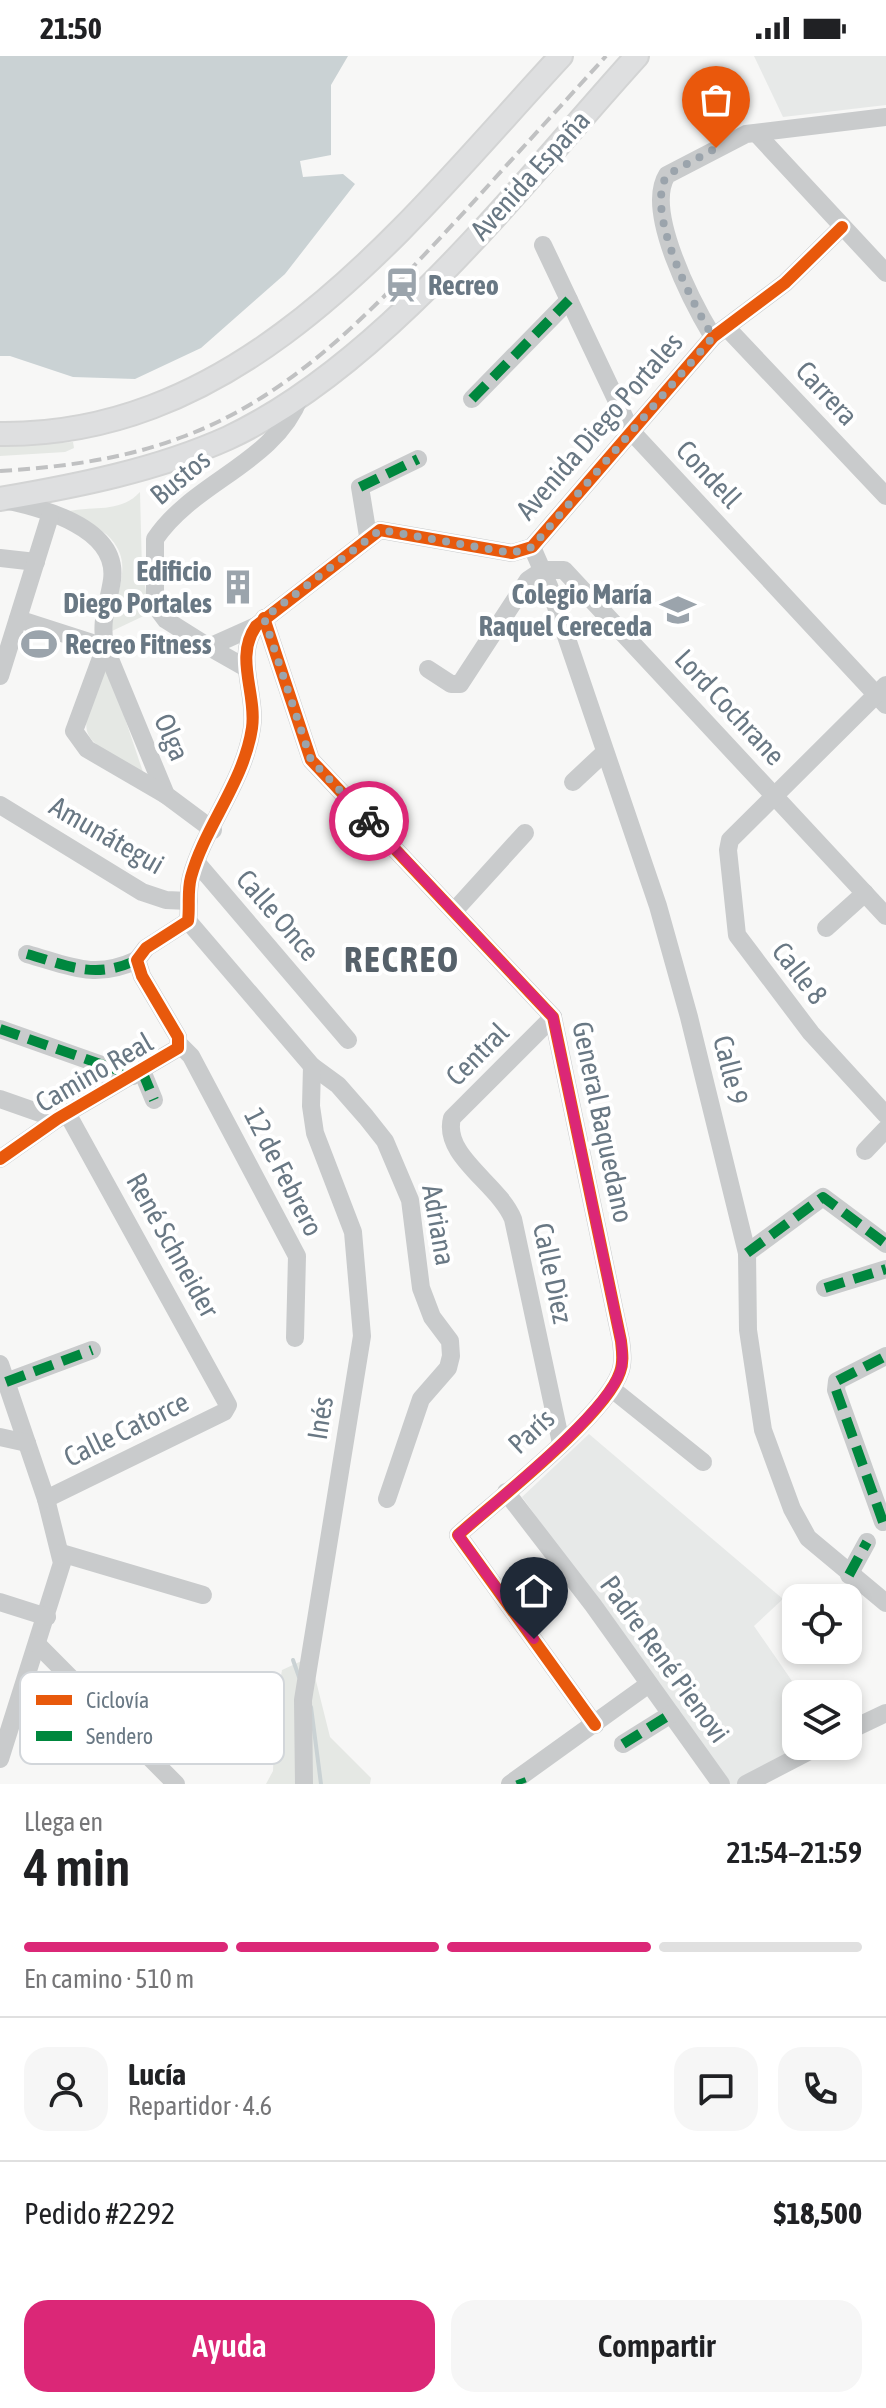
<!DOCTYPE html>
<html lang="es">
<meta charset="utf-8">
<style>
body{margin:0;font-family:"Asap Condensed",sans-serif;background:#f6f6f6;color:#202124;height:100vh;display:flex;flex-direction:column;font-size:30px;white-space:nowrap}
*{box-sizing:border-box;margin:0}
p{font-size:26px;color:#757577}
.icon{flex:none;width:44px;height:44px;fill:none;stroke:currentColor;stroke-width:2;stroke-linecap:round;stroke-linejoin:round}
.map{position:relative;height:1728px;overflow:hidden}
.side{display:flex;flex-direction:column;background:#fff;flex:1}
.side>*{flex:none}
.tools{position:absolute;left:782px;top:1528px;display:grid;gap:16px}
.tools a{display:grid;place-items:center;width:80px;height:80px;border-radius:16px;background:#fff;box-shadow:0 4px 12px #0003;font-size:40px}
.pin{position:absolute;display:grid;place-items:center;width:68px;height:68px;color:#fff;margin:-82px -34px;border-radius:50% 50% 50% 0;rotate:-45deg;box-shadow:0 0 8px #0007}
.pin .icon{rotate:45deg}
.courier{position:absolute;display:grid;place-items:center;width:80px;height:80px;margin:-40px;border:6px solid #db2777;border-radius:50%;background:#fff;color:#222;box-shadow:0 2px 10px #0007}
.summary em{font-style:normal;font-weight:600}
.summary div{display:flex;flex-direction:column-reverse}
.summary{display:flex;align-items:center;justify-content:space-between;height:136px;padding:0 24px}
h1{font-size:52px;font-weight:600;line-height:60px}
.bar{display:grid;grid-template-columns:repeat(4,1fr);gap:12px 8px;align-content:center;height:96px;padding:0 24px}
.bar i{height:10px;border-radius:6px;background:#e0e0e0}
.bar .selected{background:#db2777}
.bar p{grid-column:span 4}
.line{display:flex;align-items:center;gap:20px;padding:0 24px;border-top:2px solid #e0e0e0}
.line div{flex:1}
.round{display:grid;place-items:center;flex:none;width:84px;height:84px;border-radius:24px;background:#f6f6f6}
.primary-button{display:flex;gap:16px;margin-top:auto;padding:16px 24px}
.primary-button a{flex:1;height:92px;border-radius:24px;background:#db2777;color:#fff;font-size:32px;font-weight:600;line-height:92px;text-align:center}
.primary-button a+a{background:#f6f6f6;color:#202124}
.status{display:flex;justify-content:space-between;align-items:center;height:56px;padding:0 40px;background:#fff;direction:ltr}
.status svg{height:22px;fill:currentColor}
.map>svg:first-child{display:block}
</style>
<div class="status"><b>21:50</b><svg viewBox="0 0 49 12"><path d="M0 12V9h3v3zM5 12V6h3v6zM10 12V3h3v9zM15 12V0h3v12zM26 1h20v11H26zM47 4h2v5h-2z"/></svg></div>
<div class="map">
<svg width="886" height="1728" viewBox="0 0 886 1728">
<rect width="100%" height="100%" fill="#f7f7f6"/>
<!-- built -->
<g fill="#e7e9e8">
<path d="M754,0H886V49L783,61Z"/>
<path d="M589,1378L783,1543L754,1570L801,1638H796V1690H807L742,1728H729L522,1441Z"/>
</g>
<!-- green -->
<g fill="#e5e8e4">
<path d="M73,386L74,392L65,396L0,400V390Z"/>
<path d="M140,436L142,514L150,557L112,575C110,542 137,512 111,483C100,469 79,469 69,455C94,450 121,457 140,436Z"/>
<path d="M102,609L108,612L144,719C74,676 78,687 102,609Z"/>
<path d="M310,1601L330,1681L371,1722L370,1728H266L273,1715L275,1656L282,1614Z"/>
</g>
<!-- water -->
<path fill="#cad2d4" d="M0,0H348L331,29V99L300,105L303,121L343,118L355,128L285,218L201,292L135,323L73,321L10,300H0Z"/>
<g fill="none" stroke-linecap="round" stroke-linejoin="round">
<!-- stream -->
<g stroke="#cad2d4" stroke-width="4">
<path d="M293,1604L299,1621"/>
<path d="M311,1651L321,1728"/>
</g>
<!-- major casing -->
<g stroke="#d3d4d4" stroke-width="26">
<g id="major">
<path d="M0,378C248,381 409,164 561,0"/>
<path d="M0,443C76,430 157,414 228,382C385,308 521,128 637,0"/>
</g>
</g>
<!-- minor -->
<g stroke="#c9cbcc" stroke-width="18">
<path d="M756,77L886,217"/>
<path d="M543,189L631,375L886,649"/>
<path d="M727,272L886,440"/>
<path d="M713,281C693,248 644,155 667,119L746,78L886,61"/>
<path d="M472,343L569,244"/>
<path d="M4,444C43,452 119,472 112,524C108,551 100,562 105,591L166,739L213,774"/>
<path d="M368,480L360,431L418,403"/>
<path d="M532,491L549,530L658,850L689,961L747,1197L748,1274L763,1374L792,1453L808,1482L886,1547"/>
<path d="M0,502L36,506"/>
<path d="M264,562L311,704L553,961L621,1285C622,1295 624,1306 620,1316C606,1359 496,1445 458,1479L595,1669"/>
<path d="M18,563L105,591L74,675L87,693L166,739"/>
<path d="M256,570L209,591L166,564L160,556L155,542V483C194,425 274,408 300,341"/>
<path d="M209,591L246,612"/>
<path d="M428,613L451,628H460L528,524L543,514H564L886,860"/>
<path d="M0,620L50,460"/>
<path d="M886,629L730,784L728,794L737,879L811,977L886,1059"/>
<path d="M573,726L604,697"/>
<path d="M0,749L142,836L166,844L189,845"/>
<path d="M197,807L348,984"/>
<path d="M455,854L525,777"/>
<path d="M188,865L312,1010L338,1029L366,1061L385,1085L410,1144L421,1232L432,1261L450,1285L451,1300L448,1312L421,1343L387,1443"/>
<path d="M826,872L865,837"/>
<path d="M27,898C70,910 94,924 137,904"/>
<path d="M553,961L452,1062C442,1100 499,1128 513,1163L561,1387"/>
<path d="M0,973L133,1020"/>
<path d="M179,988L191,1000L297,1200L295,1282"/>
<path d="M142,1015L154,1044"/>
<path d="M0,1043L57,1063"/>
<path d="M865,1095L886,1073"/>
<path d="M0,1103L57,1063L178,992V981L142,920L137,904L146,892L188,865C190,850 187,836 191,821C205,770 244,726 252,672C257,637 234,602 256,570L380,474L512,497L532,491L713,281L785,227L842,171"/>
<path d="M747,1197L823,1141L886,1188"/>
<path d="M825,1232L886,1213"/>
<path d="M0,1308L46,1443L62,1507L0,1703"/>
<path d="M6,1326L92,1294"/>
<path d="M612,1333L703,1406"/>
<path d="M0,1381L27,1387"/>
<path d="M506,1436L593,1549L721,1728"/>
<path d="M46,1443L224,1356L228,1349L67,1057"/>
<path d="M883,1466L836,1334L837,1325L886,1300"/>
<path d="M61,1497L203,1539"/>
<path d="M849,1519L867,1486"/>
<path d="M0,1546L47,1561"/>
<path d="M38,1589L176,1728"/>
<path d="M848,1675L886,1657"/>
<path d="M623,1688L671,1658"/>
<path d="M304,1728L303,1644L362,1280L353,1176L315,1077L311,1050L312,1010"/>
<path d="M510,1728L649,1628"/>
<path d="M746,1728L819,1690"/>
</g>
<!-- major -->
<use href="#major" stroke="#dedfe0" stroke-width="22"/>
<!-- rail -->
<path stroke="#c0c1c2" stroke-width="4" stroke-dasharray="12 6" stroke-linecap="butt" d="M0,415C64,411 125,403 185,380C300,337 385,241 467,153C513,102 560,51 606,0"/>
<!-- quiet -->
<g stroke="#00873e" stroke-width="10" stroke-dasharray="20 10" stroke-linecap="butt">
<path d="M472,343L569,244"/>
<path d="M360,431L418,403"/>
<path d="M27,898C70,910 94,924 137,904"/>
<path d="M0,973L132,1019"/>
<path d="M142,1015L154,1044"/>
<path d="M747,1197L823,1141L886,1188"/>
<path d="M825,1232L886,1213"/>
<path d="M6,1326L92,1294"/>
<path d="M883,1466L836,1334L837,1325L886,1300"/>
<path d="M849,1519L867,1486"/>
<path d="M623,1688L671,1658"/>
<path d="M520,1723L522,1728"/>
</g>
<!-- cycleway casing -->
<g stroke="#fff" stroke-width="17">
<g id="cycleway">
<path d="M264,562L311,704L553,961L621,1285C622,1295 624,1306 620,1316C606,1359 496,1445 458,1479L595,1669"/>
<path d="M0,1103L57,1063L178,992V981L142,920L137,904L146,892L188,865C190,850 187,836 191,821C205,770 244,726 252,672C257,637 234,602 256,570L380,474L512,497L532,491L713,281L785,227L842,171"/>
</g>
</g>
<!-- cycleway -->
<use href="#cycleway" stroke="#e8590c" stroke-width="12"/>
</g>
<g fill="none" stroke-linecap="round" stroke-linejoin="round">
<!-- done -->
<path stroke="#9ba4ac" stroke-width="8" stroke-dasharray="0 14.4" d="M369,765L311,704L264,562L380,474L512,497L532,491L713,281C693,248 644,156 667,119L716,92"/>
<!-- route -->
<path stroke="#db2777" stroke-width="10" d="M369,765L553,961L621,1285C622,1295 624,1306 620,1316C605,1359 496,1445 458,1479L534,1583"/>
</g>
<!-- icons -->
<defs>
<g id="station-bare" transform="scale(2.76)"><path d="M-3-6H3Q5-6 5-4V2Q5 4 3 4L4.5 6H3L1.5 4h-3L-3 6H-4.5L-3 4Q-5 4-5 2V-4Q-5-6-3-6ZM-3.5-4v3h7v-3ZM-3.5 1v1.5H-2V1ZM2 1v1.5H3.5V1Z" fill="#9ba4ac" stroke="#fff" stroke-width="2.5" paint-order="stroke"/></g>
<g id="building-bare" transform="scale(2.76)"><path d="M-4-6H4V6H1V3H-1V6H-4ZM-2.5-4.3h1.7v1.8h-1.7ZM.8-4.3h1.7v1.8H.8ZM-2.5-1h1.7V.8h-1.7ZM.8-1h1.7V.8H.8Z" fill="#9ba4ac" stroke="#fff" stroke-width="2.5" paint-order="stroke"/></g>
<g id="school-bare" transform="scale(2.76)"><path d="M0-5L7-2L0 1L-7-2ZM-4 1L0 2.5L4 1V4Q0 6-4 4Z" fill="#9ba4ac" stroke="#fff" stroke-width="2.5" paint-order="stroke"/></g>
<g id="stadium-bare" transform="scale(2.76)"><path d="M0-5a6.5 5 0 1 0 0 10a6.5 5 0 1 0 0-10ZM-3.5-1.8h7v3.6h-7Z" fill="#9ba4ac" stroke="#fff" stroke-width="2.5" paint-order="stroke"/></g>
</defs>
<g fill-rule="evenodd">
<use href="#station-bare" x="402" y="229"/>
<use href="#building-bare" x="238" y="531"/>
<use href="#school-bare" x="678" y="554"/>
<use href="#stadium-bare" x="39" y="588"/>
</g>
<g text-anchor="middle" stroke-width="8" stroke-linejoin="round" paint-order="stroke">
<!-- street labels -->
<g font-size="28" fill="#697884" stroke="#fff">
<text transform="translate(530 119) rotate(-48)" y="10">Avenida España</text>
<text transform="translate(827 337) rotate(47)" y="10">Carrera</text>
<text transform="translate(599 370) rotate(-49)" y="10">Avenida Diego Portales</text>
<text transform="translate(709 418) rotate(47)" y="10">Condell</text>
<text transform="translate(180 421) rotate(-40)" y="10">Bustos</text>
<text transform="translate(730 651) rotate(47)" y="10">Lord Cochrane</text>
<text transform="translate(172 681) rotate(67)" y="10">Olga</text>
<text transform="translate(107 779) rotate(30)" y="10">Amunátegui</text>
<text transform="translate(278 859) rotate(49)" y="10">Calle Once</text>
<text transform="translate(800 917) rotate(52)" y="10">Calle 8</text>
<text transform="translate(477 998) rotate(-45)" y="10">Central</text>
<text transform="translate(731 1014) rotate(76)" y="10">Calle 9</text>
<text transform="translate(94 1016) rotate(-30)" y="10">Camino Real</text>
<text transform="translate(603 1066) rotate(78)" y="10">General Baquedano</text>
<text transform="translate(284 1116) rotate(63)" y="10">12 de Febrero</text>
<text transform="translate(439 1169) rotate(80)" y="10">Adriana</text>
<text transform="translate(173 1189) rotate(61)" y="10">René Schneider</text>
<text transform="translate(553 1217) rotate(78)" y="10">Calle Diez</text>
<text transform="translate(320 1362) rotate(-81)" y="10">Inés</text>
<text transform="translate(126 1373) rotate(-26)" y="10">Calle Catorce</text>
<text transform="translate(531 1375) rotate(-43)" y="10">París</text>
<text transform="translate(665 1603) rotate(54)" y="10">Padre René Pienovi</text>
</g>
<!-- poi labels -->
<g font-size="28" font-weight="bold" fill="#697884" stroke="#fff" text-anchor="start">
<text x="428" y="239">Recreo</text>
<text x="212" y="525" text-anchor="end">Edificio<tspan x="212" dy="32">Diego Portales</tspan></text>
<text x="652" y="548" text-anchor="end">Colegio María<tspan x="652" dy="32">Raquel Cereceda</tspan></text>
<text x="65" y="598">Recreo Fitness</text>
</g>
<!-- district labels -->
<g font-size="36" font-weight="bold" letter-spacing="2" fill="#56616a" stroke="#fff">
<text x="402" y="916">RECREO</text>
</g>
</g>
<!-- legend -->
<rect x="20" y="1616" width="264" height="92" rx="12" fill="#fff" stroke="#d2d6da" stroke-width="2"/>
<rect x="36" y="1639" width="36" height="10" fill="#e8590c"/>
<rect x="36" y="1675" width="36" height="10" fill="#00873e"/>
<g font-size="22" fill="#697884">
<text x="86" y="1652">Ciclovía</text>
<text x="86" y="1688">Sendero</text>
</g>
</svg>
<div class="tools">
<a><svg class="icon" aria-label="locate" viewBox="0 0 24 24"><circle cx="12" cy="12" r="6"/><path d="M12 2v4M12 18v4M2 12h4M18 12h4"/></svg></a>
<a><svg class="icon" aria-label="layers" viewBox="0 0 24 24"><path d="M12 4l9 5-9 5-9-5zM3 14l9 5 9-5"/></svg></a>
</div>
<div class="pin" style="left:716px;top:92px;background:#ea580c"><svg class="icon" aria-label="bag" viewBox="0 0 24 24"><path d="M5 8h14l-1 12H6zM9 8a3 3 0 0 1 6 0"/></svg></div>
<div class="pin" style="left:534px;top:1583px;background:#1f2937"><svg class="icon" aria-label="home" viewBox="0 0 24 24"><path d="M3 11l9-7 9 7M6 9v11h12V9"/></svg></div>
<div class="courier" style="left:369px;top:765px"><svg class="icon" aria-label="bike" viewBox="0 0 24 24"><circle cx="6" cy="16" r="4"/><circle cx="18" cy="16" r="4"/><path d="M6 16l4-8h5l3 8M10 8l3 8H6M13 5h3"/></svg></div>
</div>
<section class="side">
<div class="summary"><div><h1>4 min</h1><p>Llega en</p></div><em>21:54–21:59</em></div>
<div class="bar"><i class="selected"></i><i class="selected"></i><i class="selected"></i><i></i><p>En camino · 510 m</p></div>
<div class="line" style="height:144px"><a class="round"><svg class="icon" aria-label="person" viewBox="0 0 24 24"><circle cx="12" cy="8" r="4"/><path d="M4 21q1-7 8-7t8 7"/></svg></a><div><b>Lucía</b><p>Repartidor · 4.6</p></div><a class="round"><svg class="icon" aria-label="chat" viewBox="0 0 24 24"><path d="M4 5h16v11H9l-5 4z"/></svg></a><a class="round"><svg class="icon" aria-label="phone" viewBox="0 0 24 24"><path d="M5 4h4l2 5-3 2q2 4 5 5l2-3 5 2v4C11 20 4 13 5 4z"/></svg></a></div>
<div class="line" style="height:104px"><div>Pedido #2292</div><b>$18,500</b></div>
<div class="primary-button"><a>Ayuda</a><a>Compartir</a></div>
</section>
